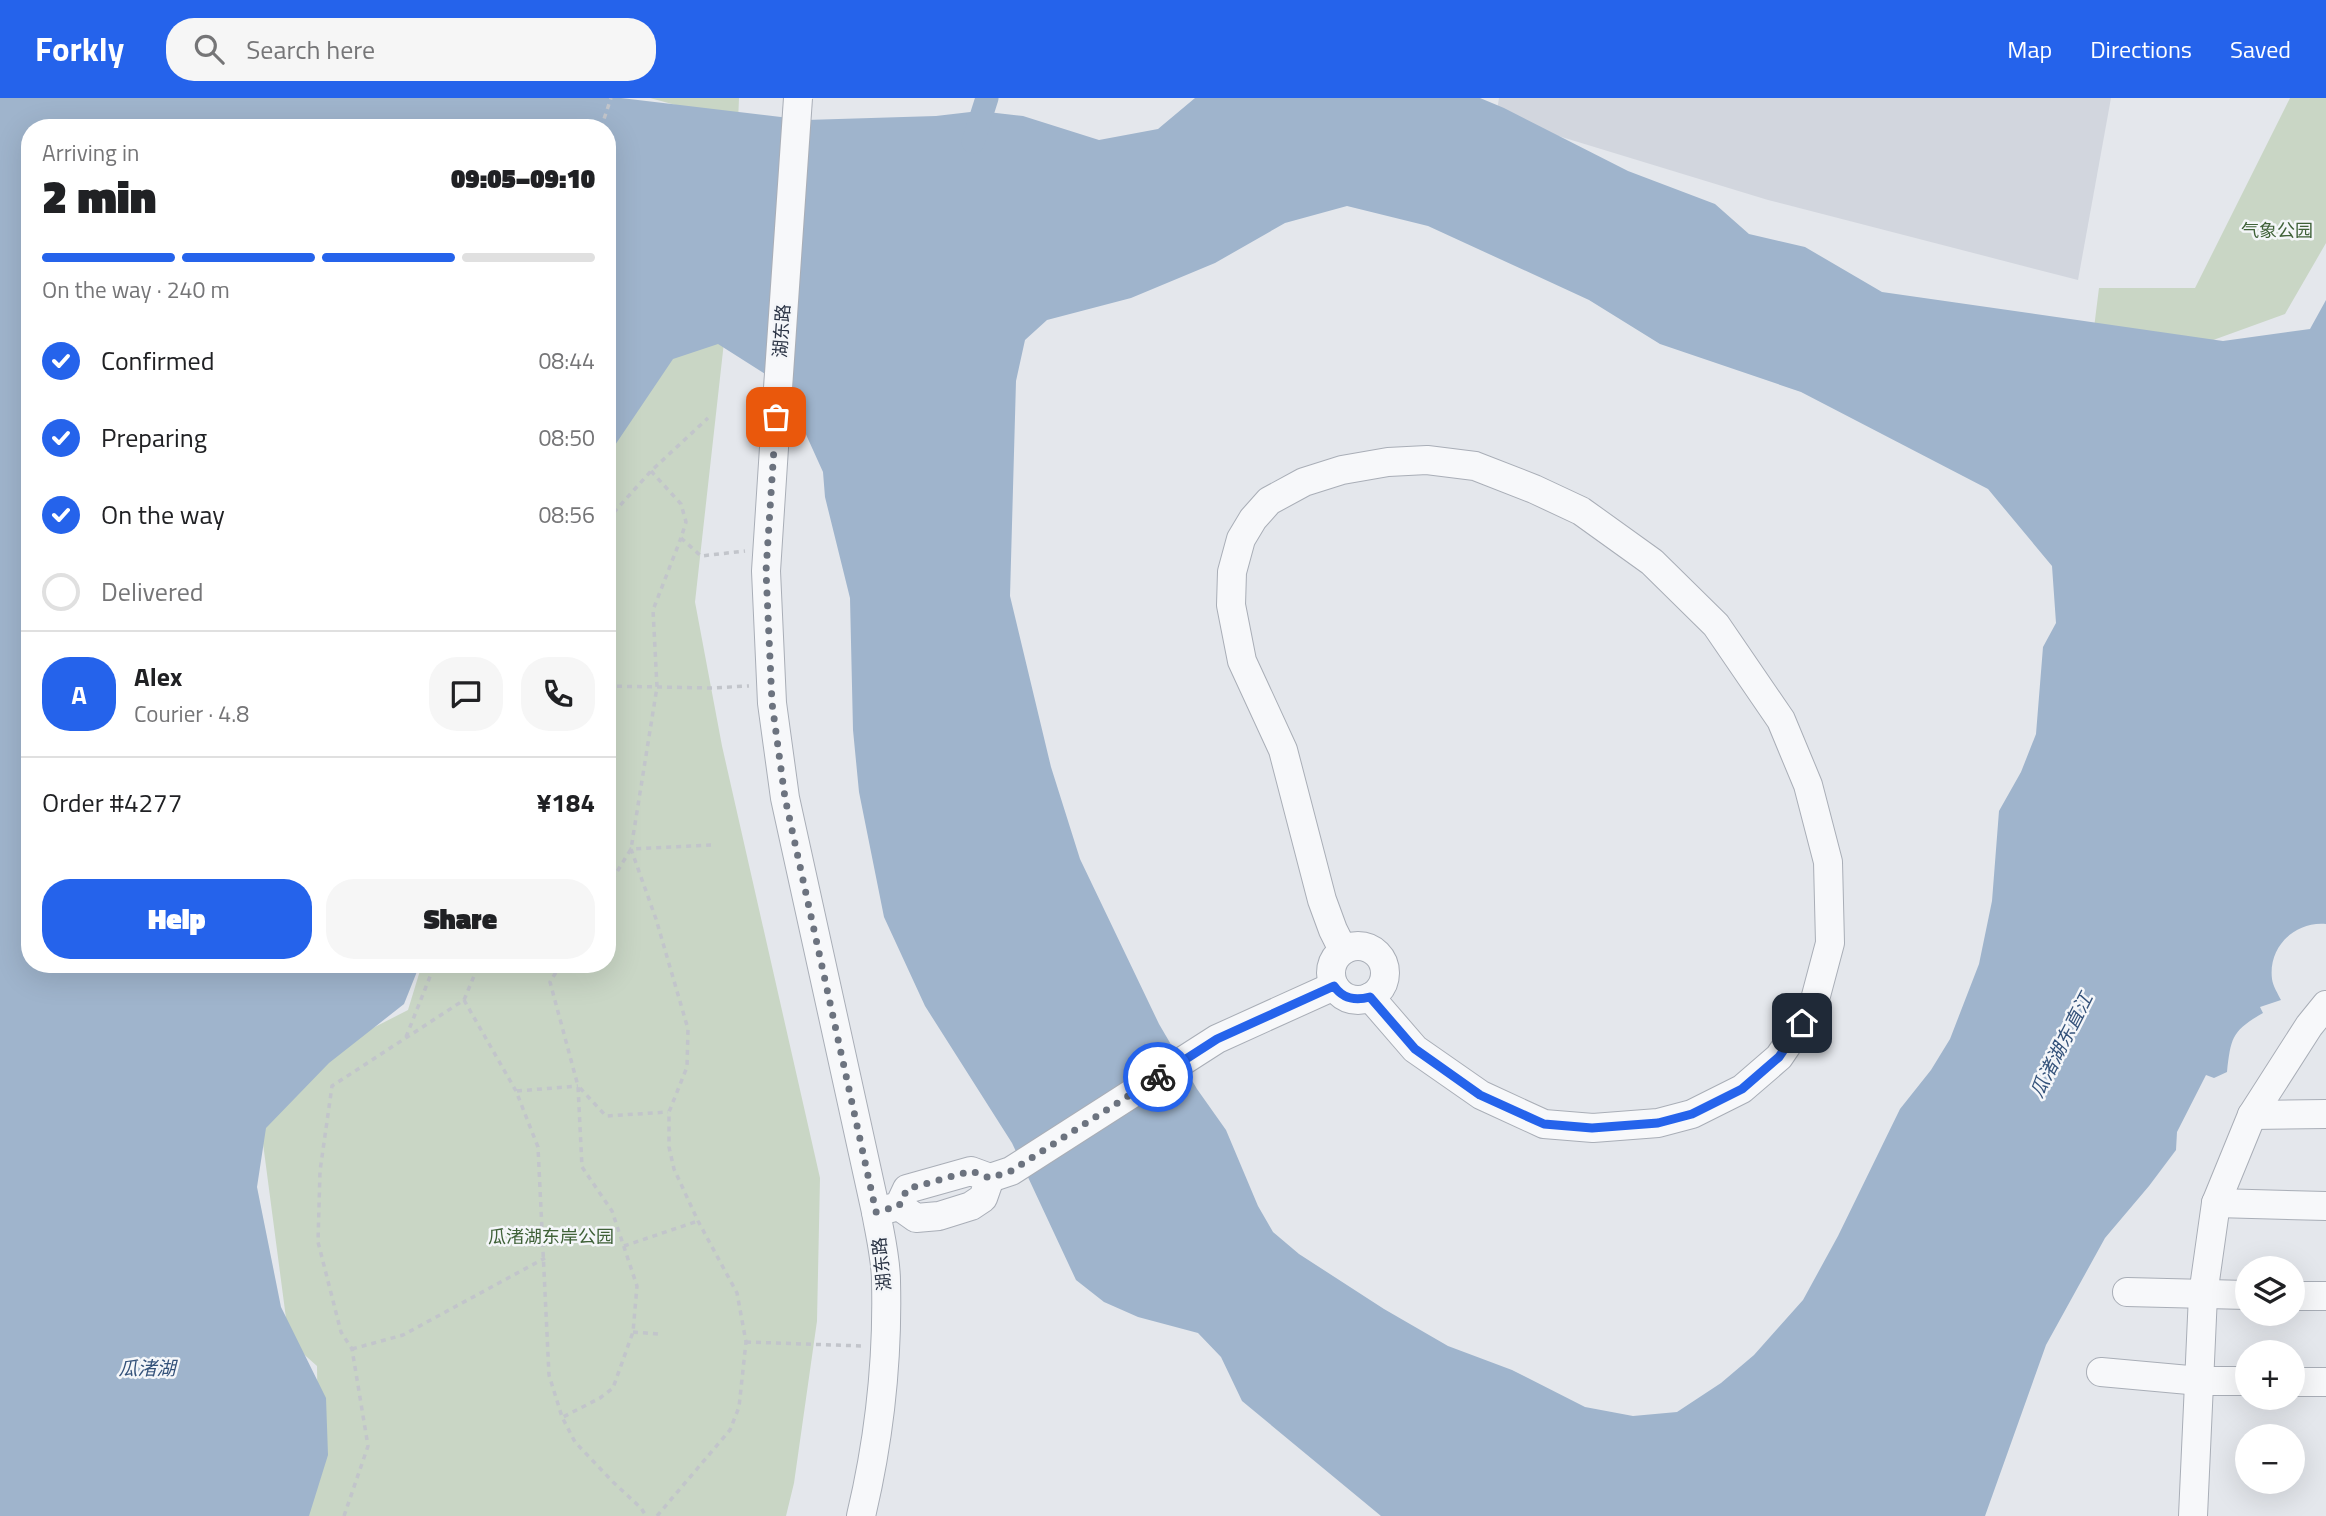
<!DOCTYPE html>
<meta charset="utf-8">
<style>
body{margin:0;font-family:"Titillium Web","Noto Sans SC",sans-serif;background:#f6f6f6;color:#202124;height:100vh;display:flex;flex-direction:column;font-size:26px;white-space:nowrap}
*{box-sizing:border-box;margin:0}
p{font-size:23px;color:#757577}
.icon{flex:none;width:38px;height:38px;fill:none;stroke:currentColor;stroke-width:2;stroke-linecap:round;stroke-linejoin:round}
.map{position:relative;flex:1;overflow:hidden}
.side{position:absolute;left:21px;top:21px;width:595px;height:854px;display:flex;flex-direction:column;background:#fff;border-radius:28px;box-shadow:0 7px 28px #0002}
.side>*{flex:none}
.controls{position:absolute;left:2235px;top:1158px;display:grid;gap:14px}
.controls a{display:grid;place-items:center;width:70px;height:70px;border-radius:50%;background:#fff;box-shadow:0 7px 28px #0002;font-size:35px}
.pin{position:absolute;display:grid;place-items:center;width:60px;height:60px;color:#fff;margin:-30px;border-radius:14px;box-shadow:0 4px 10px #0006}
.courier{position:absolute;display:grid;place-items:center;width:70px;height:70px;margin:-35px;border:5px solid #2563eb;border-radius:50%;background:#fff;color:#222;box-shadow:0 2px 9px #0007}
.head em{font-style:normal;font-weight:800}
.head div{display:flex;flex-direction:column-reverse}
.head{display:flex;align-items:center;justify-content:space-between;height:119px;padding:0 21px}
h1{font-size:46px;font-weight:800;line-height:52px}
.bar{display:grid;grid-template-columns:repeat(4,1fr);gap:10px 7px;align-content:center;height:84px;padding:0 21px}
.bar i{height:9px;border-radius:5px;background:#e0e0e0}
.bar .active{background:#2563eb}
.bar p{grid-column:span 4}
.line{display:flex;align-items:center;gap:18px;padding:0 21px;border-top:2px solid #e0e0e0}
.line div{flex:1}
.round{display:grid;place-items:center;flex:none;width:74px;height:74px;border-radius:28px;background:#f6f6f6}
ol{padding:0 21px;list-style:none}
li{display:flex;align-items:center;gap:21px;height:77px}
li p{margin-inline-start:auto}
li .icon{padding:7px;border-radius:50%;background:#2563eb;color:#fff;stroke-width:4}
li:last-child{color:#757577}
li i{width:38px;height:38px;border:4px solid #e0e0e0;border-radius:50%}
.primary-button{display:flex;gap:14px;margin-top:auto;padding:14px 21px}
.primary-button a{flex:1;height:80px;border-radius:28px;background:#2563eb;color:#fff;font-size:28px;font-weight:800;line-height:80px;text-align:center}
.primary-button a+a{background:#f6f6f6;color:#202124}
header{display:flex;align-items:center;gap:42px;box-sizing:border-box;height:98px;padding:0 35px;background:#2563eb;color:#fff}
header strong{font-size:33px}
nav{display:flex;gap:38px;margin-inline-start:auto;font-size:24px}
.search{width:490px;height:63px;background:#f6f6f6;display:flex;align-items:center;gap:18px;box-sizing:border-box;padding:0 24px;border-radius:28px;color:#757577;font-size:26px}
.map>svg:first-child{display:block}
</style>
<header>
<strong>Forkly</strong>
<div class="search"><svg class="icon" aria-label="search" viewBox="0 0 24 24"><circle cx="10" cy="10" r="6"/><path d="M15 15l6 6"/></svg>Search here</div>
<nav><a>Map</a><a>Directions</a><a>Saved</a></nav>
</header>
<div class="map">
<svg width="2326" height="1418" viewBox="0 0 2326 1418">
<rect width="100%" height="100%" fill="#e4e7ec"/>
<!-- built -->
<path fill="#d2d6de" d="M1499,0H2111L2078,182L1768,102L1496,19Z"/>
<!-- green -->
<g fill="#c9d6c5">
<path d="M650,0H739L738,24Z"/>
<path d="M2290,0H2326V145L2285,216L2205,245L2093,238L2099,190H2195Z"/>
<path d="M725,235L695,504L722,648L820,1080L817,1223L794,1385L786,1418H294L318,1340L317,1268L289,1243L259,1015L279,978L408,912L422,866H607V345L660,244Z"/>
</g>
<!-- water -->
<path fill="#9fb4cc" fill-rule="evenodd" d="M0,0H621L806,22L936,18L979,13L1023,18L1099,42L1158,31L1195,0H1480L1504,10L1628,73L1715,106L1749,136L1805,149L1882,194L2223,243L2310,231L2326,202V826C2295,823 2268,849 2272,881C2273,888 2278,896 2281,902L2260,909L2263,915C2232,933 2231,939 2227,974L2214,980L2206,977L2177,1034L2176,1052L2149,1088L2105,1140L2046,1247L1985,1418H1381L1242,1303L1221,1259L1198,1235L1138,1219L1104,1204L1076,1182L1012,1045L925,908L884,819L859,694L853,632L850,500L825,399L823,374L784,288L718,246L673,261L607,359V30H30V866H420L404,906L329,965L266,1030L257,1089L281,1209L326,1300L328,1357L309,1418H0ZM1347,108L1428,128L1589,202L1660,246L1801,294L1988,391L2052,468L2056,525L2043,549L2036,636L2021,674L1999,713L1992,803L1979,866L1950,941L1931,972L1900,1011L1838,1138L1803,1202L1754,1257L1721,1285L1677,1314L1633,1318L1585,1309L1512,1272L1448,1248L1384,1211L1299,1156L1273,1134L1258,1108L1226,1032L1197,991L1159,926L1080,761L1051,669L1010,498L1016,283L1025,242L1047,222L1131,200L1215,165L1285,125Z"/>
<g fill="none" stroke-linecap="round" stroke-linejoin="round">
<!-- canal -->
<path stroke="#9fb4cc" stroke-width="23" d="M973,44L987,0"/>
<!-- minor casing -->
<g stroke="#a9aeb7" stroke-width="30">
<g id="minor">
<path d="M776,319L766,473L772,605L785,700L876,1114C880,1137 886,1161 886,1183C888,1262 879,1342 861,1418"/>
<circle cx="1358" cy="875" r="27"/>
<path d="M1343,852L1333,832L1322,802L1283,652L1242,563L1231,507L1232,474L1241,441L1253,421L1269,403L1304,384L1342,372L1388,364L1427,362L1475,368L1534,391L1581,413L1652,464L1716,527L1781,622L1808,687L1828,764L1830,845L1813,909L1779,959L1742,991L1692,1016L1658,1025L1593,1030L1544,1026L1481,997L1415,951L1370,899"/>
<path d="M2252,1017L2326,1016"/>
<path d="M990,1080L1011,1073L1217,941L1334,888"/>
<path d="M2216,1105L2326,1108"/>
<path d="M876,1114L899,1108L916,1120L939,1118L971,1108L983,1100L990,1080L971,1073L907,1091L899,1108"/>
<path d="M2127,1194L2247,1197"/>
<path d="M2292,1198H2326"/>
<path d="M2101,1274L2200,1283H2247"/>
<path d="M2292,1284H2326"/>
<path d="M2193,1418L2203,1197L2216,1105L2252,1017L2309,928L2326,907"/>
</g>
</g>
<!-- path -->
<g stroke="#c2c5cb" stroke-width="3.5" stroke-dasharray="5 5" stroke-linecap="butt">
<path d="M601,30L611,0"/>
<path d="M651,373L681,406L686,424L681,440L701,458L745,453"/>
<path d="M607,422L651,373L708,320"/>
<path d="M607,588L710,590L749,588"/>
<path d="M607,790L631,751L657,589L653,512L681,440"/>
<path d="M561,866L550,884L578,988L582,1069L612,1113L637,1188L633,1234L613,1290L600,1300L563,1319"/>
<path d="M464,902L516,993L538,1049L549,1277L562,1319L575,1344L613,1384L641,1410L646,1418"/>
<path d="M406,939L435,866"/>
<path d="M580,990L606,1018L668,1014"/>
<path d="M517,993L578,988"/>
<path d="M624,1148L698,1123"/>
<path d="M633,1234L658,1236"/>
<path d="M746,1244L863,1248"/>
<path d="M352,1251L403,1237L545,1160"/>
<path d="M344,1418L368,1348L352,1251L341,1234L318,1144L320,1073L332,988L464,902L479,866"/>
<path d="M657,1418L730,1332L739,1309L746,1244L737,1195L698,1123L674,1071L669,1049V1014L687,969L688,931L656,821L631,751L711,747"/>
</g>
<!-- minor -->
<use href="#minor" stroke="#f7f8fa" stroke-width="28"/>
<!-- minor-bridge casing -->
<g stroke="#a9aeb7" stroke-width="30" stroke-linecap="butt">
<path id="minor-bridge" d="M776,319L798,0"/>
</g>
<!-- minor-bridge -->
<use href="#minor-bridge" stroke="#f7f8fa" stroke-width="28"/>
</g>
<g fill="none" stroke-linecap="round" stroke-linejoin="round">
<!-- done -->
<path stroke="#6c737f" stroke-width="7" stroke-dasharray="0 12.6" d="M776,319L766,473L772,605L785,700L876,1114L899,1108L907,1091L971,1073L990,1080L1011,1073L1158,979"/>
<!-- route -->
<path stroke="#2563eb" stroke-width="9" d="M1158,979L1217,941L1334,888C1343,901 1355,903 1370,899L1415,951L1480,997L1544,1026L1592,1030L1658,1025L1692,1016L1742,991L1779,959L1802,925"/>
</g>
<g text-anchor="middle" stroke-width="5" stroke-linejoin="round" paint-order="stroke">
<!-- park labels -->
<g font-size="18" fill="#3f6138" stroke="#f4f6f9">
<text x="2277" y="139">气象公园</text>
<text x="551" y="1145">瓜渚湖东岸公园</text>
</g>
<!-- street labels -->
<g font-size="18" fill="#2b3445" stroke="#f4f6f9">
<text transform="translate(782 233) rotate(-86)" y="6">湖东路</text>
<text transform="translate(882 1166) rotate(-96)" y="6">湖东路</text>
</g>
<!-- water labels -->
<g font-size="19" font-style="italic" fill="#34527a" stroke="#f4f6f9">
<text transform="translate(2061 947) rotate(-63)" y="7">瓜渚湖东直江</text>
<text x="147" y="1277">瓜渚湖</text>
</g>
</g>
</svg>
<div class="controls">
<a><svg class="icon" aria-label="layers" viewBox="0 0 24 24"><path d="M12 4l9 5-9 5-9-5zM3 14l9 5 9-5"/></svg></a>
<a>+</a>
<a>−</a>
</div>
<div class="pin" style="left:776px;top:319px;background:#ea580c"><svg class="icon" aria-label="bag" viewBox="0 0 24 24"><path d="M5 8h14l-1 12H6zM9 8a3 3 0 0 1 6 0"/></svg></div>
<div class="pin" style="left:1802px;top:925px;background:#1f2937"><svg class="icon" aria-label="home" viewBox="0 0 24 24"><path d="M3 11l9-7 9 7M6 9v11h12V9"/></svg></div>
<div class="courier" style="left:1158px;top:979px"><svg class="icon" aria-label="bike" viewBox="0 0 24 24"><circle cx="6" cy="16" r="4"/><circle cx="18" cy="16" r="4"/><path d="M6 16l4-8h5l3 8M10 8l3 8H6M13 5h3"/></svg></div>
<section class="side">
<div class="head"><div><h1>2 min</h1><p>Arriving in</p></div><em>09:05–09:10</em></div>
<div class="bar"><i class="active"></i><i class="active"></i><i class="active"></i><i></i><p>On the way · 240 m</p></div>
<ol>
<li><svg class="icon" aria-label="check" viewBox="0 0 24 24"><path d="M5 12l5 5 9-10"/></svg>Confirmed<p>08:44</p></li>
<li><svg class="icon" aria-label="check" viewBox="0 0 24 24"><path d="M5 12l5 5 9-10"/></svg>Preparing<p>08:50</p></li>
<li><svg class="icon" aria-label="check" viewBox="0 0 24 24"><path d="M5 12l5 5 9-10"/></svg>On the way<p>08:56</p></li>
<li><i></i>Delivered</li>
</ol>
<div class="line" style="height:126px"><b class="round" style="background:#2563eb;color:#fff">A</b><div><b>Alex</b><p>Courier · 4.8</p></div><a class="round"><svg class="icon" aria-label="chat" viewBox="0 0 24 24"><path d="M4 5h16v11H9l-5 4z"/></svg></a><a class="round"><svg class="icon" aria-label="phone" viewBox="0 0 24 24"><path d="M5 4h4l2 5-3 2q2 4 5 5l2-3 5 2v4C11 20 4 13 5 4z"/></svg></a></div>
<div class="line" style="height:91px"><div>Order #4277</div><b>¥184</b></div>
<div class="primary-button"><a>Help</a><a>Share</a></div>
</section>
</div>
